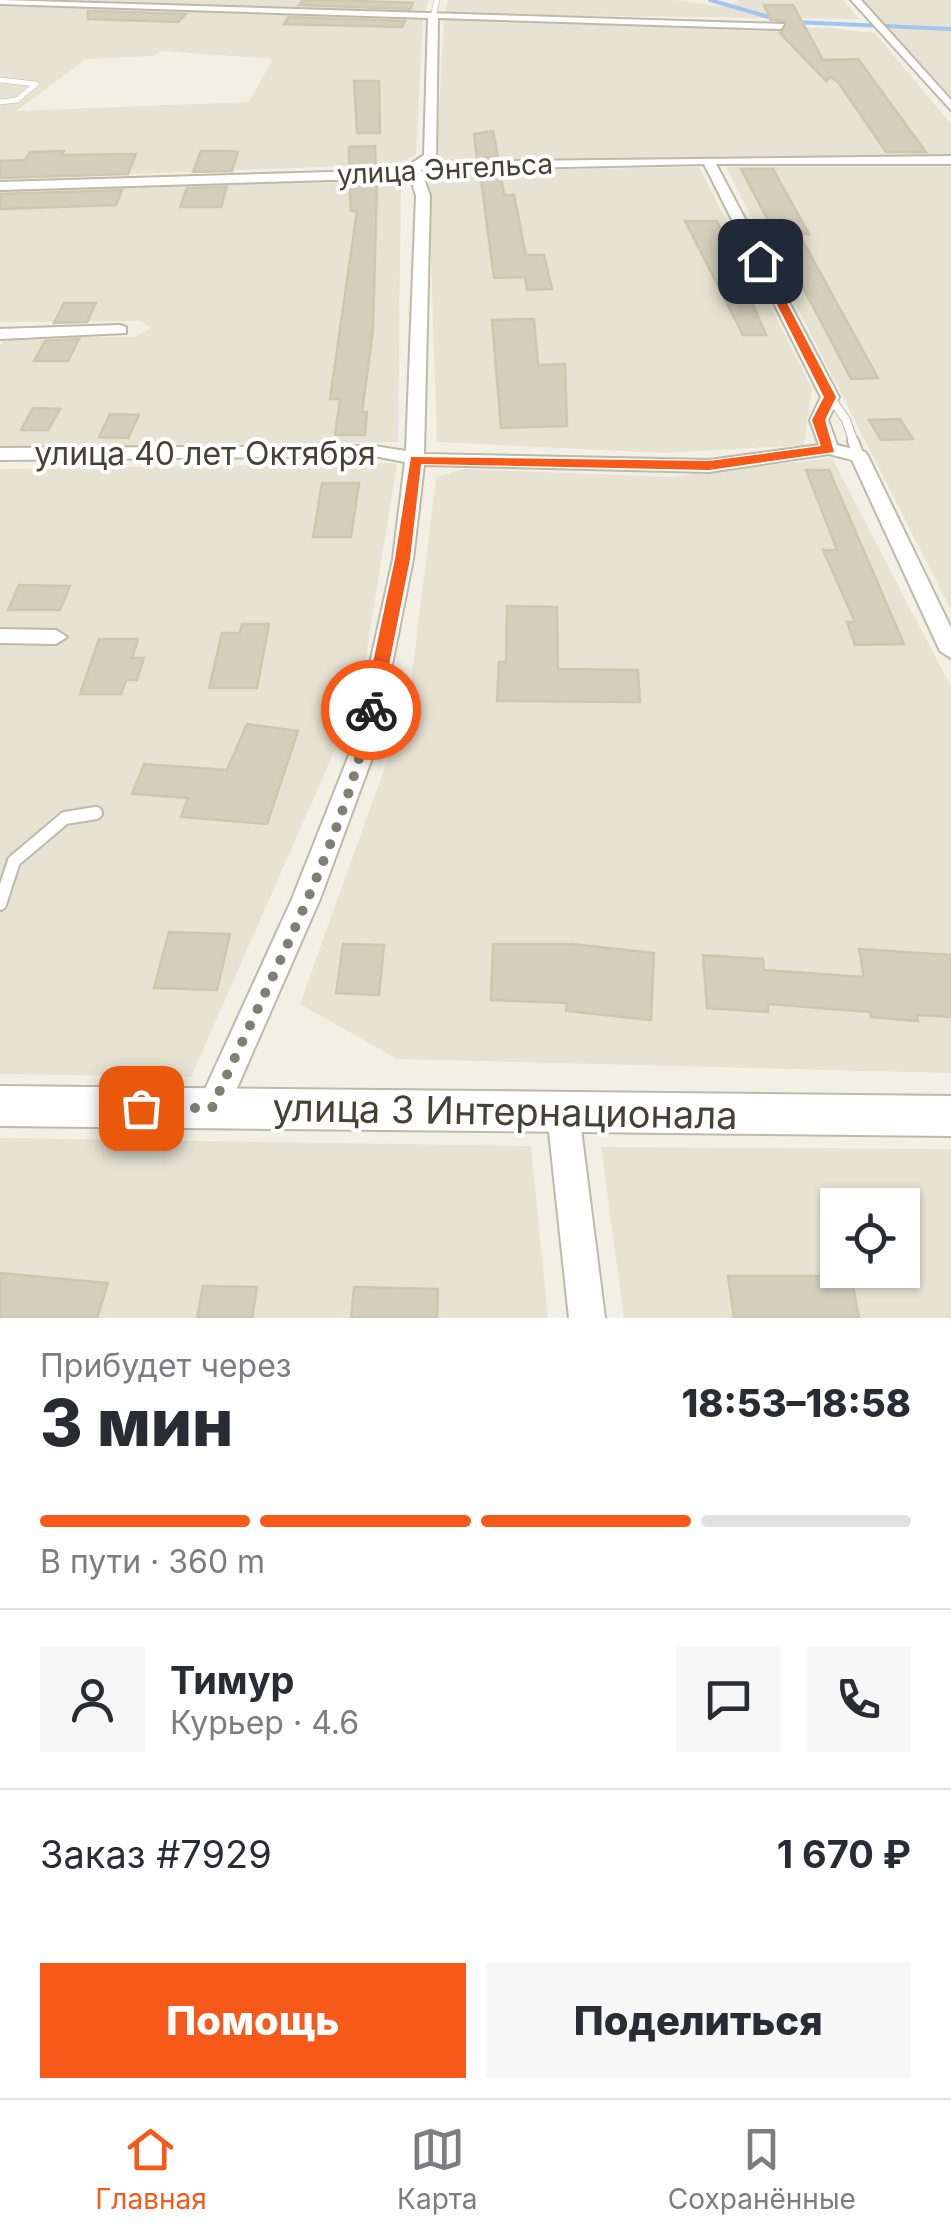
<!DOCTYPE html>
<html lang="ru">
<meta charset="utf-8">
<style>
body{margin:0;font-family:Inter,sans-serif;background:#f7f7f7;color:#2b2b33;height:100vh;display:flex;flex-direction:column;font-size:38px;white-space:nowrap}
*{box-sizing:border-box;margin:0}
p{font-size:32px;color:#7c7c81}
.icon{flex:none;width:55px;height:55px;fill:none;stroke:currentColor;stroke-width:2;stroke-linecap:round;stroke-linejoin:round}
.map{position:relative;height:1318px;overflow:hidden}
.sheet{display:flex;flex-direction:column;background:#fff;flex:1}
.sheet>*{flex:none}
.buttons{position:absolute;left:820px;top:1188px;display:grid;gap:20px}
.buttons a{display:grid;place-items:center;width:100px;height:100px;border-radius:0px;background:#fff;box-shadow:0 2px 8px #0004;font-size:50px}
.pin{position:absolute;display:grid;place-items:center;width:85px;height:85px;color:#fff;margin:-42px;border-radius:20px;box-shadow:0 5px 15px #0006}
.courier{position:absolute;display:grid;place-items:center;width:100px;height:100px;margin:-50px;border:8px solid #f75a18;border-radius:50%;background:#fff;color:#222;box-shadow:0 2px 12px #0007}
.headline em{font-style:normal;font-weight:800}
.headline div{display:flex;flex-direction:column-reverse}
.headline{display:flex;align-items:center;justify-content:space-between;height:170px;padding:0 40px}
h1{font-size:65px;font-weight:800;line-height:75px}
.bar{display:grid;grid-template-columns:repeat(4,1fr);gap:15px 10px;align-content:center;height:120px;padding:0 40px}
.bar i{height:12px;border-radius:8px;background:#e1e1e2}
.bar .active{background:#f75a18}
.bar p{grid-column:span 4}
.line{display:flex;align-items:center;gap:25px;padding:0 40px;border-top:2px solid #e1e1e2}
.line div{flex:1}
.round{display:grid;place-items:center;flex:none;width:105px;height:105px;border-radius:0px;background:#f7f7f7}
.primary-button{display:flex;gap:20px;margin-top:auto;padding:20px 40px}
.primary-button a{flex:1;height:115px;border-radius:0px;background:#f75a18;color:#fff;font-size:40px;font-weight:800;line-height:115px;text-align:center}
.primary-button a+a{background:#f7f7f7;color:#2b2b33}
.dock{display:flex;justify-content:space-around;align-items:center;height:140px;border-top:2px solid #e1e1e2;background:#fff;font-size:28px;color:#7c7c81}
.dock a{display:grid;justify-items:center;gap:5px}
.dock .active{color:#f75a18}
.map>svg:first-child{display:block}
</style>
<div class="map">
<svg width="951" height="1318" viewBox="0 0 951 1318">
<rect width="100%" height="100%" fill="#f2f0e5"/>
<!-- residential -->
<g fill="#e6e3d3" fill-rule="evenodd">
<path d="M53,0H429L424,14Z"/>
<path d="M448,0H673L728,7L739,0H843L859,19L444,14Z"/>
<path d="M862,0H951V96L882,22Z"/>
<path d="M0,4L423,20L416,155L397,164L0,179ZM163,51L273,59L249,102L16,111L86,59L153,56Z"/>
<path d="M444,20L830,28L875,33L951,124V157L436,162Z"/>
<path d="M699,167L812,388L804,445L665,453L437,442L428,172Z"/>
<path d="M726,167H951V610Z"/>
<path d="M401,173L398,442L0,447V346L6,337H135L151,328L141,321L0,322V187Z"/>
<path d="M832,458L951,687V1073L397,1059L300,1004L409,700L436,477L464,469L670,477Z"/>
<path d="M397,463L360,693L191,1077L0,1074V469Z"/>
<path d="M0,1138L531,1146L548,1318H0Z"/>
<path d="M601,1147L951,1149V1318H624ZM838,1205H902V1270H838Z"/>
</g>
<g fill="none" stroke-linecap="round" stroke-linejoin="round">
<!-- stream -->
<g stroke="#a2c4ef" stroke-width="4">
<path d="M710,0L779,20"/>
<path d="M794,22L951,29"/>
</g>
</g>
<!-- building -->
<g fill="#d4cebb" stroke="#cec7ae" stroke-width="2.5">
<path d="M303,0H330L413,3L410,9L299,5Z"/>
<path d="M764,5H793L823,60L858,59L926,152H886L838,82L831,77L826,81L780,33L786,21L771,20Z"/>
<path d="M88,11L186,14L178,22L88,19Z"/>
<path d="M289,17L405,21L402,27L284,24Z"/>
<path d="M354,81H379L380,133H357Z"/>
<path d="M493,131L498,157L477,158L474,134Z"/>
<path d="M375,146L376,166L349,168V147Z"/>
<path d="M64,151L62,155L136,154L128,174L0,178V161L25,160L30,152Z"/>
<path d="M201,151H225L238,152L232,171L193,172Z"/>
<path d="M741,169H773L809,234H799L878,378L851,379Z"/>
<path d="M480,172H500L504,195H514L526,255H544L552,289L527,290L525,277L494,278Z"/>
<path d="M377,181L373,330L362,412H367L365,435H335L340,399H330L357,211H351L349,183Z"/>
<path d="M227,187L221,207H180L187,188Z"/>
<path d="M122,190L116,205L0,209V194Z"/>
<path d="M685,221H717L766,335H743Z"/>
<path d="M64,303H96L87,322L54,323Z"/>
<path d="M534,319L538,365L565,364L567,426L501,428L492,320Z"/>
<path d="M79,339L68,361H34L45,341Z"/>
<path d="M33,408L60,409L48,430H21Z"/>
<path d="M110,414L139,415L128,438L99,437Z"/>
<path d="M900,419L913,439L881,440L869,420Z"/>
<path d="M806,470H829L904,644L855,645L847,622H855L823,550H837Z"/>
<path d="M322,483H359L351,537H313Z"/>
<path d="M19,585L70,586L60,610H8Z"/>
<path d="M507,606L557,607L558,669L638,670L640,702L497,701L499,662H506Z"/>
<path d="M242,624H269L257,688H209L222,633H240Z"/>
<path d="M99,639H138L132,658H144L137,680H126L121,694H80Z"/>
<path d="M247,724L298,731L267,824L181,817L188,798L132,794L144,764L227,770Z"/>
<path d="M169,932L230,934L217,990L154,988Z"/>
<path d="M343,944L384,945L379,995L336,993Z"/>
<path d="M493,944H572L654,953L651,1020L566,1011L567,1003L491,1000Z"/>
<path d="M859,949L951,955V1017L917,1015L918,1021L871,1017L870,1012L768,1004V1012L707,1008L703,955L763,959L764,970L864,977Z"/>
<path d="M0,1273L108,1283L97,1318H0Z"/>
<path d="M728,1276H851L859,1318H734Z"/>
<path d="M203,1286L257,1287L252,1318H197Z"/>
<path d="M354,1287L438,1289L437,1318H351Z"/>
</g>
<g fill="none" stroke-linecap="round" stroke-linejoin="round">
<!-- service-far3 casing -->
<g stroke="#beb9a8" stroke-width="6">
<g id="service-far3">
<path d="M433,17L437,0"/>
<path d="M0,80L36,84L17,100L0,102"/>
</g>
</g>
<!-- service-far2 casing -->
<g stroke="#beb9a8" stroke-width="10">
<path id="service-far2" d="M830,397L846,420L854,443"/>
</g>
<!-- service-far1 casing -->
<g stroke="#beb9a8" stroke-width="14">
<path id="service-far1" d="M853,441L859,456"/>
</g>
<!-- service casing -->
<g stroke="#beb9a8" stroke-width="16">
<path id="service" d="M0,904L14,861L65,818L96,813"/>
</g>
<!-- minor casing -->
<g stroke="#beb9a8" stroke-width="4">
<g id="minor">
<path d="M0,0L784,24L781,29L438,18L436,156L430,162L951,156V164H716L839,397L828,420L837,445L865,452L868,456L951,628V658L940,651L852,460L829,454L709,472L424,465L413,559L375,750L320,899L223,1120L212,1124L201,1120L196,1109L292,899L351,750L393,559L405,462L374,456L0,460V448L374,446L406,451L416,196L409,172L364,179L0,190V182L364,171L409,165L424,155L428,18L0,4ZM704,164L821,397L810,420L819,445L709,460L424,454L430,196L421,170Z"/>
<path d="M851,0H861L951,100V110Z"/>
<path d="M120,325L126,327V333L0,339V329Z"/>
<path d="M0,629L56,630L67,637L56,644L0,643Z"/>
<path d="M563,1098L574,1102L579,1113L605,1318H569L547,1113L552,1102Z"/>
</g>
</g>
<!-- tertiary casing -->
<g stroke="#beb9a8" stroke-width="4">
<path id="tertiary" d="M0,1086L951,1096V1136L0,1126Z"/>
</g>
<!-- service-far3 -->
<use href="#service-far3" stroke="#fff" stroke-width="5"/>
<!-- service-far2 -->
<use href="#service-far2" stroke="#fff" stroke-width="8"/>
<!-- service-far1 -->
<use href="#service-far1" stroke="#fff" stroke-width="10"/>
<!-- service -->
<use href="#service" stroke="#fff" stroke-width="12"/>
<!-- minor -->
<use href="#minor" fill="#fff" fill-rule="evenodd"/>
<!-- tertiary -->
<use href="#tertiary" fill="#fff" fill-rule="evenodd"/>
</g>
<!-- route -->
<path fill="#f75a18" d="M760,258L765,261L836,397L825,420L834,452L709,470L421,464L410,559L380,710L371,716L365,714L363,710L395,559L411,457L709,461L821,446L812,420L824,397L755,261Z"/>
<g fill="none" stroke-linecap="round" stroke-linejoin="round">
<!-- done -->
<path stroke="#827e73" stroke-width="10" stroke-dasharray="0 18" d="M141,1108H212C267,984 344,842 371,710"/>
</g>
<g text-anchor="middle" stroke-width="8" stroke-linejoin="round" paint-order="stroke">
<!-- far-street labels -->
<g font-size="28" fill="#454135" stroke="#fff">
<text transform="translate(445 169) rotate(-3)" y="10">улица Энгельса</text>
</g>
<!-- street labels -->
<g font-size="32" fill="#454135" stroke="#fff">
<text x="205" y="465">улица 40 лет Октября</text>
</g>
<!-- near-street labels -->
<g font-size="38" fill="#454135" stroke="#fff">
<text transform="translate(505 1112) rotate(1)" y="13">улица 3 Интернационала</text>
</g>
</g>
</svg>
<div class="buttons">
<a><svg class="icon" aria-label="locate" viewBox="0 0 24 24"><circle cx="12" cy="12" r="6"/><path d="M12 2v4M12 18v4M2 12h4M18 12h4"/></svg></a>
</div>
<div class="pin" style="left:141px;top:1108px;background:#ea580c"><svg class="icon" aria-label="bag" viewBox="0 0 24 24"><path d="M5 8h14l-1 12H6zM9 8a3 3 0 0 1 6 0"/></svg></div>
<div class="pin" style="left:760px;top:261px;background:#1f2937"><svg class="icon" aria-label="home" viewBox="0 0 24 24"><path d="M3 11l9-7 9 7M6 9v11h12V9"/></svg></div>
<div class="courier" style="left:371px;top:710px"><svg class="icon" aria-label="bike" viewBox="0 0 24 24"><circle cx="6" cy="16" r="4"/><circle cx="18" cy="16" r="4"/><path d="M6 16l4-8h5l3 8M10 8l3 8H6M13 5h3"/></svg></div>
</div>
<section class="sheet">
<div class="headline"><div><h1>3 мин</h1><p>Прибудет через</p></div><em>18:53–18:58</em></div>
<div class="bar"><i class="active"></i><i class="active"></i><i class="active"></i><i></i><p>В пути · 360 m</p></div>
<div class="line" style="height:180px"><a class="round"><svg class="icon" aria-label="person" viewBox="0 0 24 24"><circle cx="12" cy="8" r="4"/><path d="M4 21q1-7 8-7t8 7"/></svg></a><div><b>Тимур</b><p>Курьер · 4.6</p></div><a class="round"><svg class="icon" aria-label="chat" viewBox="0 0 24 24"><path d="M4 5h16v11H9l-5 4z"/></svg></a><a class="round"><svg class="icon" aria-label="phone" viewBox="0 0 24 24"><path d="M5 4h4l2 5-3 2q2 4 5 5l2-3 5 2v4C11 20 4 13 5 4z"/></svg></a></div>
<div class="line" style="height:130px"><div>Заказ #7929</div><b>1 670 ₽</b></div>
<div class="primary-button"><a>Помощь</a><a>Поделиться</a></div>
</section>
<nav class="dock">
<a class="active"><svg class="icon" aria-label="home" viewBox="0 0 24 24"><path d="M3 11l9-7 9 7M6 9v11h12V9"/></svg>Главная</a>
<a><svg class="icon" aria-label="map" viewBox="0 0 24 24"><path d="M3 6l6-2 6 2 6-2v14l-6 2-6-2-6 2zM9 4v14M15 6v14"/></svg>Карта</a>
<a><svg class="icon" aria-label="saved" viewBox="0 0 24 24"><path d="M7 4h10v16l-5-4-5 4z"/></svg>Сохранённые</a>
</nav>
